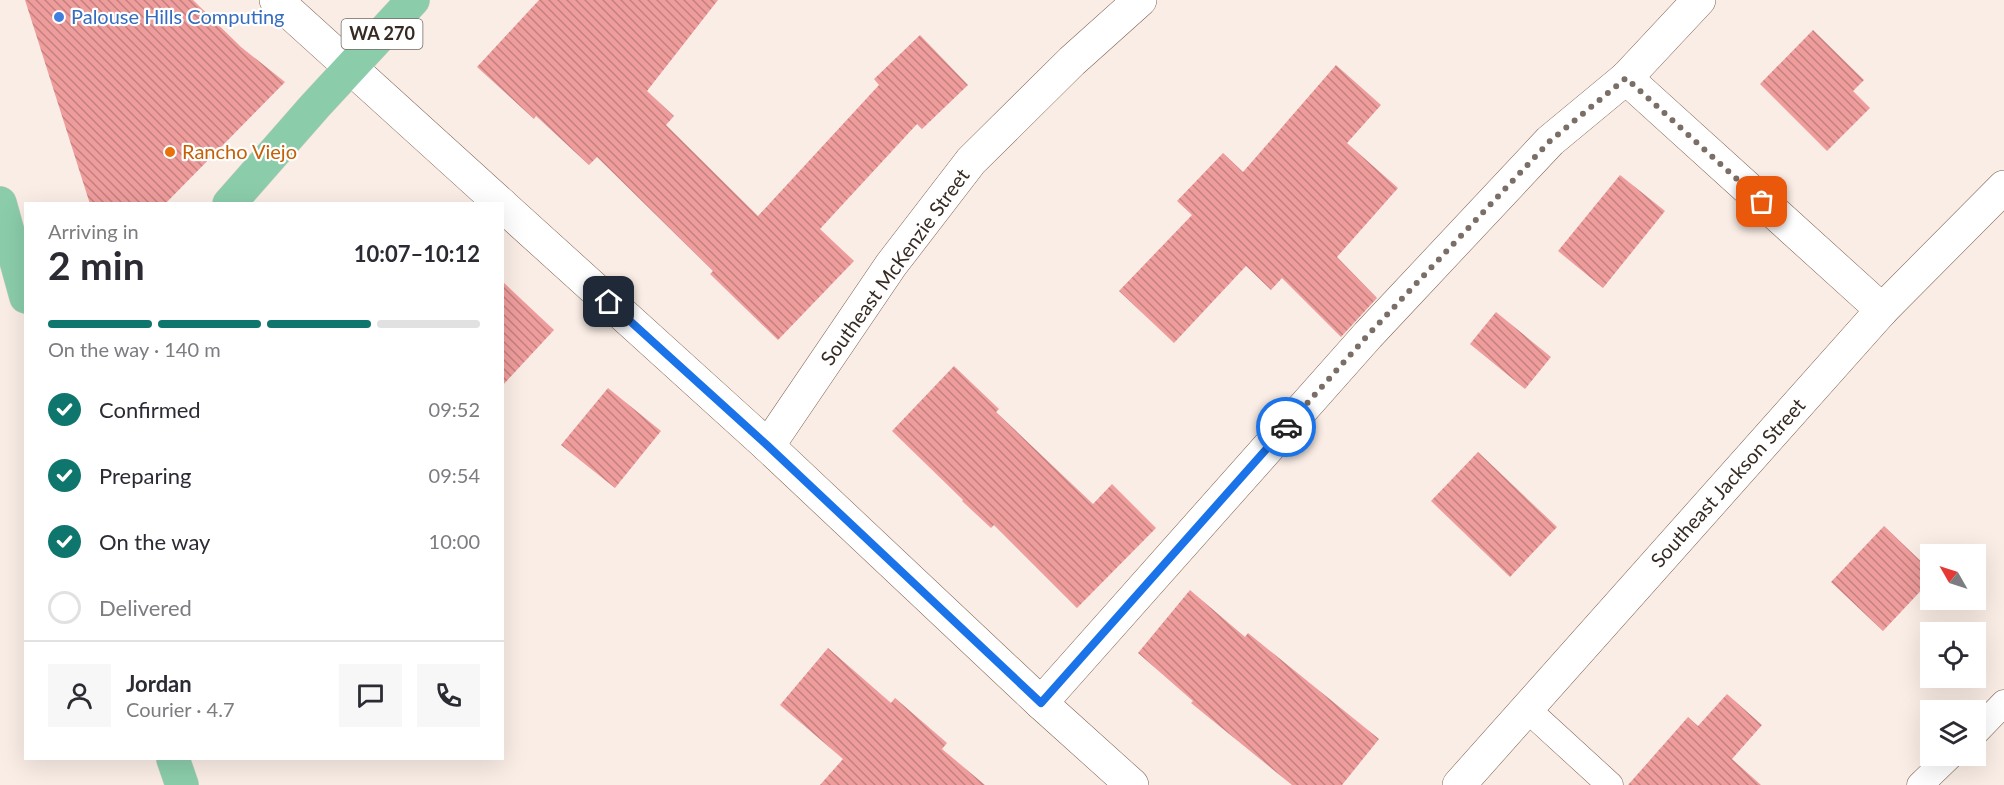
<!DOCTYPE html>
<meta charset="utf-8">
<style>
body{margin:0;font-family:Lato,sans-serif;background:#f7f7f7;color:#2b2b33;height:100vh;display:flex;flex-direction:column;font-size:22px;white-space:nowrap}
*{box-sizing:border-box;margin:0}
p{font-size:20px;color:#7c7c81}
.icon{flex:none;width:33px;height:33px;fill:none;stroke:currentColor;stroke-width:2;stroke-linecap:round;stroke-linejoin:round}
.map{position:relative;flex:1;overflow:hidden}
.details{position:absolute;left:24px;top:202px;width:480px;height:558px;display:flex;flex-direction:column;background:#fff;border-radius:0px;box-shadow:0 6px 24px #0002}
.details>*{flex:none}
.needle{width:39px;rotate:309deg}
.buttons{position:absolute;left:1920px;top:544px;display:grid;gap:12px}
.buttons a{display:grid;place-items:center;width:66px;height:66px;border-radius:0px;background:#fff;box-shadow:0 6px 24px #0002;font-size:30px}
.pin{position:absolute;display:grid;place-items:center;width:51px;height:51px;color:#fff;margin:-26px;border-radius:12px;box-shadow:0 3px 9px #0006}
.courier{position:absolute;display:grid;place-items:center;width:60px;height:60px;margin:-30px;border:4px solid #1a73e8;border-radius:50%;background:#fff;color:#222;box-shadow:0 2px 8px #0007}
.overview em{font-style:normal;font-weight:700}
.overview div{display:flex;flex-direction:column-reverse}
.overview{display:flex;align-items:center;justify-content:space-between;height:102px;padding:0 24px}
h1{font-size:39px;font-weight:700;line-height:45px}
.bar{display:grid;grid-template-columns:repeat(4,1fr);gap:9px 6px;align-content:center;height:72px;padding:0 24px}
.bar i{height:8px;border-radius:4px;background:#e1e1e2}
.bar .current{background:#0f766e}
.bar p{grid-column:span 4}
.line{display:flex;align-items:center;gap:15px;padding:0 24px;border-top:2px solid #e1e1e2}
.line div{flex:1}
.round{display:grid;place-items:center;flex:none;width:63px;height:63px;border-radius:0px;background:#f7f7f7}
ol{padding:0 24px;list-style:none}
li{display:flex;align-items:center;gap:18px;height:66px}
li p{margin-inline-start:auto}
li .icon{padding:6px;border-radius:50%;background:#0f766e;color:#fff;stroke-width:4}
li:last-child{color:#7c7c81}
li i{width:33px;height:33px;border:3px solid #e1e1e2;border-radius:50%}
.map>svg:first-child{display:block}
</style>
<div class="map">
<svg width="2004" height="785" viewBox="0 0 2004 785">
<defs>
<pattern id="building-back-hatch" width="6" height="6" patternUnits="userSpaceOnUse" patternTransform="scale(1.5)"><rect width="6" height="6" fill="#ef9d9c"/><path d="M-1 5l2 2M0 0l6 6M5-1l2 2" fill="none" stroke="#c2807f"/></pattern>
</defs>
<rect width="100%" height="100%" fill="#faede5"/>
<!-- building -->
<g fill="url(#building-back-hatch)">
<path d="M25,0H193L241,47L285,82L165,204H90Z"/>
<path d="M539,0H718L647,91L674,116L666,125L758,216L879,85L874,79L920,35L968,85L922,129L917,124L820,229L854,261L778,340L710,274L713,271L597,157L589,165L536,116L534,119L477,67Z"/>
<path d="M1813,30L1864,80L1853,91L1870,108L1827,151L1760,84Z"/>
<path d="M1336,65L1381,105L1347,143L1398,188L1337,257L1377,298L1341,337L1282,278L1271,290L1246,266L1174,343L1119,291L1192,215L1177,201L1223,153L1243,172Z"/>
<path d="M1620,175L1665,211L1603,288L1558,251Z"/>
<path d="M502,281L554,330L502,386Z"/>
<path d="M1496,312L1551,357L1525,389L1470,344Z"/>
<path d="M954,366L999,409L996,412L1093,504L1112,484L1156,528L1077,608L994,525L991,528L962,501L963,500L892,431Z"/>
<path d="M608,388L661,431L615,488L561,445Z"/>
<path d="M1478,452L1557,527L1510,577L1431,501Z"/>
<path d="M1884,526L1930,570V581L1883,631L1831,582Z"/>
<path d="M1190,590L1245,637L1248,633L1379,739L1342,785H1292L1191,703L1193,701L1138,653Z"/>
<path d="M828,648L891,703L895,698L947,743L942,749L985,785H820L843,759L780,705Z"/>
<path d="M1727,694L1762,725L1732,759L1761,785H1628L1688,717L1698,726Z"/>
</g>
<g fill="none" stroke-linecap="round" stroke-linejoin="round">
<!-- lane casing -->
<g stroke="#7e6250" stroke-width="27">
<g id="lane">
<path d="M1527,709L1610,785"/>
<path d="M1976,732L2004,703"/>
<path d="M1920,785L1950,756"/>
</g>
</g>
<!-- street casing -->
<g stroke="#7e6250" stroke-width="34">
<g id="street">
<path d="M276,0L501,204"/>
<path d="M1626,78L1882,310"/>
<path d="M502,205L768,446L1041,703L1132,785"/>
<path d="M768,446L891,265L971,161L1072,61L1140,0"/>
<path d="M1041,703L1368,335L1550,141L1626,78L1699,0"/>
<path d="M1459,785L1882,310L2004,187"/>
</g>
</g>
<!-- primary casing -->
<g stroke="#cfccca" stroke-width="34">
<g id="primary">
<path d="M0,203L26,297"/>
<path d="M229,204L315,106L413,0"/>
<path d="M173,759L182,785"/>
</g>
</g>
<!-- lane -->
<use href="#lane" stroke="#fff" stroke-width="26"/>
<!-- street -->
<use href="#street" stroke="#fff" stroke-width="33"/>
<!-- primary -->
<use href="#primary" stroke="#8bcdaa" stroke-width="33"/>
</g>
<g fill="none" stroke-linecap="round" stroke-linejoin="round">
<!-- done -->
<path stroke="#7b6e67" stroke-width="6" stroke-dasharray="0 10.8" d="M1286,427L1368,335L1550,141L1626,78L1762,202"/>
<!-- route -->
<path stroke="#1a73e8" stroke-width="8" d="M609,302L768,446L1041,703L1286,427"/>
</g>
<!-- markers -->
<circle fill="#3f7fe0" stroke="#fff" stroke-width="2" cx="59" cy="17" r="6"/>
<circle fill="#e8710a" stroke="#fff" stroke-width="2" cx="170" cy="152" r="6"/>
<g text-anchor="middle" stroke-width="4.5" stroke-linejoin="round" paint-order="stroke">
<!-- shield labels -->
<rect fill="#fff" stroke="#726a65" stroke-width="1.5" x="341.5" y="19" width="81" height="30" rx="4.5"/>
<g font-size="18" font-weight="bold" fill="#362a23">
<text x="382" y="40">WA 270</text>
</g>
<!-- shop labels -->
<g font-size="20" fill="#366cbe" stroke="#fff" text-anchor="start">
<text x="71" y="24">Palouse Hills Computing</text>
</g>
<!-- food labels -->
<g font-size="20" fill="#c56008" stroke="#fff" text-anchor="start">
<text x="182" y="159">Rancho Viejo</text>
</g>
<!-- street labels -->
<g font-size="20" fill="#362a23" stroke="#fff">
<text transform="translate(895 267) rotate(-54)" y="7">Southeast McKenzie Street</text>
<text transform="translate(1728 483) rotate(-48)" y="7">Southeast Jackson Street</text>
</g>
</g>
</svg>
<div class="buttons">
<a><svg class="needle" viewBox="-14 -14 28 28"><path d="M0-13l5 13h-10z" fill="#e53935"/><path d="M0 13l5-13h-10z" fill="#7c7c81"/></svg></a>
<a><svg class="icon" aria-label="locate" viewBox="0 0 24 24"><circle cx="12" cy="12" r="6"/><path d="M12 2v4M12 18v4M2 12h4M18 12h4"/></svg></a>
<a><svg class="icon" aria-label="layers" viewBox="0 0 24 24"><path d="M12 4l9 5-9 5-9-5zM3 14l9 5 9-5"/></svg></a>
</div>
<div class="pin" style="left:1762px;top:202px;background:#ea580c"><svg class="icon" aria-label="bag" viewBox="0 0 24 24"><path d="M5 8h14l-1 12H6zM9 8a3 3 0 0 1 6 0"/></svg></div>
<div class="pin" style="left:609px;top:302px;background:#1f2937"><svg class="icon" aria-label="home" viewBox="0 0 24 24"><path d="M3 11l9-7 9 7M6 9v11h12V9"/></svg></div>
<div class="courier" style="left:1286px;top:427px"><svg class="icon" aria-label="car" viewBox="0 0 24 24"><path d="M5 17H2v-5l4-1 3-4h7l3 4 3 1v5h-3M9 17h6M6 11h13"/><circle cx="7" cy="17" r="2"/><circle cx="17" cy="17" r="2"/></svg></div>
<section class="details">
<div class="overview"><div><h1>2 min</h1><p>Arriving in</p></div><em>10:07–10:12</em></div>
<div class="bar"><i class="current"></i><i class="current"></i><i class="current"></i><i></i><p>On the way · 140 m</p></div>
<ol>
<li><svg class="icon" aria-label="check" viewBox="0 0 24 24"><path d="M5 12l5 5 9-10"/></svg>Confirmed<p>09:52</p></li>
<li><svg class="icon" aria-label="check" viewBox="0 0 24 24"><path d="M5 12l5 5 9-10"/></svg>Preparing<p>09:54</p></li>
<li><svg class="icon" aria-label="check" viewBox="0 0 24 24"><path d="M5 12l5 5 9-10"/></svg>On the way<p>10:00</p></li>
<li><i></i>Delivered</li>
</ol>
<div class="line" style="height:108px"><a class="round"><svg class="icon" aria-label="person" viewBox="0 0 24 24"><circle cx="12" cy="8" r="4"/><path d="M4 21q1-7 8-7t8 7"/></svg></a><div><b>Jordan</b><p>Courier · 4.7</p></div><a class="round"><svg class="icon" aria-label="chat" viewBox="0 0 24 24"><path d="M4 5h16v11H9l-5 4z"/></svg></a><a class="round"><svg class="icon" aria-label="phone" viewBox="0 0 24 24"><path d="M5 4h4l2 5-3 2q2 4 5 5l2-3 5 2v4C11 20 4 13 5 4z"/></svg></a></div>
</section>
</div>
